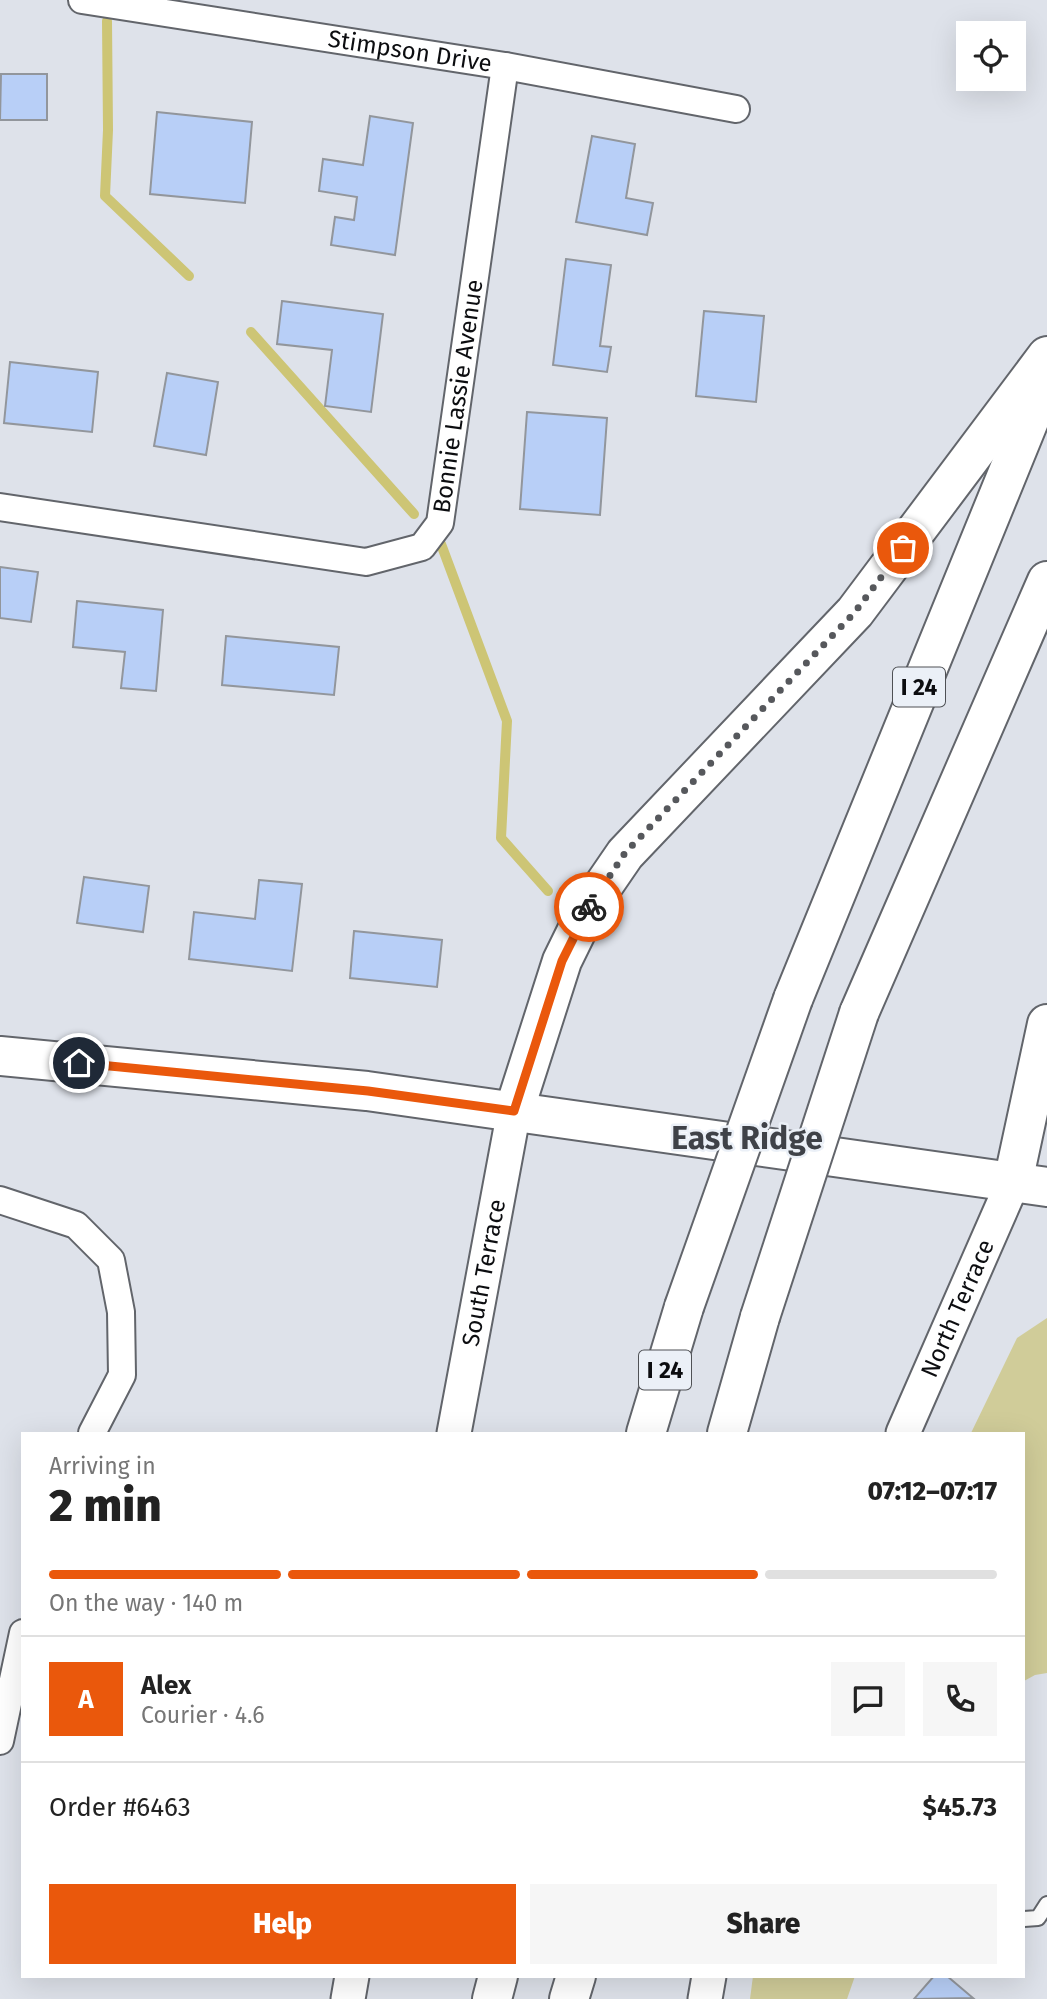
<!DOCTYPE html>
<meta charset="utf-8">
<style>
body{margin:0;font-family:"Fira Sans",sans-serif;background:#f6f6f6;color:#222;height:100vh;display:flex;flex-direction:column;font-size:26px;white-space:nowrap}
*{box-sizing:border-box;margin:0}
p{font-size:23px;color:#767676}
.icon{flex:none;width:38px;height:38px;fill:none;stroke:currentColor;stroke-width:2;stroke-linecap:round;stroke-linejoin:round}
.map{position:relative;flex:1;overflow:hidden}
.sheet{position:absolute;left:21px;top:1432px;width:1004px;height:546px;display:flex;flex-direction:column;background:#fff;border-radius:0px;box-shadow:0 7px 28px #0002}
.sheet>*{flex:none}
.buttons{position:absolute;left:956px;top:21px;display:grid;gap:14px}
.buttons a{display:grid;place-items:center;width:70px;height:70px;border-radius:0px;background:#fff;box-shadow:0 7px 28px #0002;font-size:35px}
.pin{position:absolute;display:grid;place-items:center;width:60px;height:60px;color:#fff;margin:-30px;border:4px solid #fff;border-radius:50%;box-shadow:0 2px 7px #0007}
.courier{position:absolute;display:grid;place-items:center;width:70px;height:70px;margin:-35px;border:5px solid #ea580c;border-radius:50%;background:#fff;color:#222;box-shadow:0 2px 9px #0007}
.overview em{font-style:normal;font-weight:800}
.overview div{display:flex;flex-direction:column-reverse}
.overview{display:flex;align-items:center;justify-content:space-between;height:119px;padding:0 28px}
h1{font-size:46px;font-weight:800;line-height:52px}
.bar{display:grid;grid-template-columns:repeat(4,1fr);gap:10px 7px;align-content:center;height:84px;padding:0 28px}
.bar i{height:9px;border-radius:5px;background:#e0e0e0}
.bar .selected{background:#ea580c}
.bar p{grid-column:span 4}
.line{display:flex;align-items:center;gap:18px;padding:0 28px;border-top:2px solid #e0e0e0}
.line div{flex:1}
.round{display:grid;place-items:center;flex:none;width:74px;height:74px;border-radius:0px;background:#f6f6f6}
.action{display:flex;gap:14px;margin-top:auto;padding:14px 28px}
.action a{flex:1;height:80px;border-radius:0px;background:#ea580c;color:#fff;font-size:28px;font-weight:800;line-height:80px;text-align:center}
.action a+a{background:#f6f6f6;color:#222}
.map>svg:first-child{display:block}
</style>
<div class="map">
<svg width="1047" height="1999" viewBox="0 0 1047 1999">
<rect width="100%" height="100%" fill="#dee2ea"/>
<!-- green -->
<g fill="#d0cc99">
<path d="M1047,1318V1673L1035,1675L1024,1681V1433H971L1017,1338Z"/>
<path d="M753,1976H855L847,1999H750Z"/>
</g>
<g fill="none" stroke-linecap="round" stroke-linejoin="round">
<!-- stream -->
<g stroke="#cdc575" stroke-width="10">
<path d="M107,21L108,130L105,196L189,276"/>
<path d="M251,332L414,514"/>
<path d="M441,544L507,721L501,838L548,891"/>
</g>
</g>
<!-- building -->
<g fill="#b8cff7" stroke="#92969c" stroke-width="2">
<path d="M1,74H47V120H0Z"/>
<path d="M157,112L252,122L245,203L150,194Z"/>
<path d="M370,116L413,123L395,255L331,245L335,217L354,220L357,197L319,191L323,159L363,165Z"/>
<path d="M592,136L635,144L626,198L653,203L647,235L576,222Z"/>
<path d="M566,259L611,265L600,346L611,347L607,372L553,365Z"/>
<path d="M282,301L383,314L371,412L325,406L332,350L277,344Z"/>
<path d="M704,311L764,316L756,402L696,396Z"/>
<path d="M10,362L98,372L92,432L4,423Z"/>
<path d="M167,373L218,382L206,455L154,446Z"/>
<path d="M527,412L607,418L600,515L520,509Z"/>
<path d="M0,567L38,572L31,622L0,618Z"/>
<path d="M77,601L163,610L156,691L121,688L125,652L73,647Z"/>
<path d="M226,636L339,647L334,695L222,685Z"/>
<path d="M84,877L149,886L143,932L77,923Z"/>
<path d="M259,880L302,884L292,971L189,959L194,912L255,919Z"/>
<path d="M354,931L442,940L437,987L350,978Z"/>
<path d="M934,1976H947L973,1998L914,1999Z"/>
</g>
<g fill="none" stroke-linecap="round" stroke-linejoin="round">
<!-- service casing -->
<g stroke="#62656b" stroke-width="18">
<path id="service" d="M1024,1919L1038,1918L1047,1904"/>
</g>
<!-- minor casing -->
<g stroke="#62656b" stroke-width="30">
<g id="minor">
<path id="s1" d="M82,0L505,66L736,109"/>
<path id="s2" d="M0,507L366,562L422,547L440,523L505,66"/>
<path d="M0,1200L76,1225L111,1260L121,1312L122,1375L92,1433"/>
<path d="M0,1741L23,1633"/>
</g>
</g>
<!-- tertiary casing -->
<g stroke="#62656b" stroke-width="37">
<g id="tertiary">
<path id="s3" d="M454,1433L514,1111"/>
<path id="s4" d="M903,1433L1013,1182"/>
<path d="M348,1999L352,1976"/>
<path d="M705,1999L709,1976"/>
</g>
</g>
<!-- secondary casing -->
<g stroke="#62656b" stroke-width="42">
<path id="secondary" d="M0,1056L367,1091L1047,1187"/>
</g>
<!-- motorway casing -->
<g stroke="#62656b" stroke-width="42">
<g id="motorway">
<path d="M793,999L1044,384"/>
<path d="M859,1013L1047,581"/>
<path d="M514,1111L562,961L588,908L625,854L855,612L1047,356"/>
<path d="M1013,1182L1047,1024"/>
<path d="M646,1433L684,1307"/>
<path d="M727,1433L760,1317"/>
<path d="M492,1999L498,1976"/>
<path d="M569,1999L576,1976"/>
</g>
</g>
<!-- service -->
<use href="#service" stroke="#fff" stroke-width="14"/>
<!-- minor -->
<use href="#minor" stroke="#fff" stroke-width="26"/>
<!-- tertiary -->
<use href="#tertiary" stroke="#fff" stroke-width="33"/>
<!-- secondary -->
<use href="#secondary" stroke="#fff" stroke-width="38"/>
<!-- motorway -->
<use href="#motorway" stroke="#fff" stroke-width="38"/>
<!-- motorway-bridge casing -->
<g stroke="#62656b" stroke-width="42" stroke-linecap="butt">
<g id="motorway-bridge">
<path d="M684,1307L793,999"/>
<path d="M760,1317L859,1013"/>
</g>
</g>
<!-- motorway-bridge -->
<use href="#motorway-bridge" stroke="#fff" stroke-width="38"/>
</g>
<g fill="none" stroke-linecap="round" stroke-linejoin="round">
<!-- done -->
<path stroke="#56585c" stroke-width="7" stroke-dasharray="0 12.6" d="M589,907L625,853L855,612L903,548"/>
<!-- route -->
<path stroke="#ea580c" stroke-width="9" d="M79,1063L368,1091L514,1111L562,961L589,907"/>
</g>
<g text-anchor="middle" stroke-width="5" stroke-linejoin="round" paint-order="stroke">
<!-- shield labels -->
<g fill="#ebf0f7" stroke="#4f5155" stroke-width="2">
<rect x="893" y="667.5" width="52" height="39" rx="5"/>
<rect x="639" y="1350.5" width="52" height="39" rx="5"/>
</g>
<g font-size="23" font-weight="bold" fill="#0c0d10">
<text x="919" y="695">I 24</text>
<text x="665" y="1378">I 24</text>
</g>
<!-- street labels -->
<g font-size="24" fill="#0c0d10" stroke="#ebf0f7">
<text dy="8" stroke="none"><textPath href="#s1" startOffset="332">Stimpson Drive</textPath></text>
<text dy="8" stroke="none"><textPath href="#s2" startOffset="586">Bonnie Lassie Avenue</textPath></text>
<text dy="8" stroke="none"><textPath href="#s3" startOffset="163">South Terrace</textPath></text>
<text dy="8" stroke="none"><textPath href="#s4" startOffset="136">North Terrace</textPath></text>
</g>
<!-- district labels -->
<g font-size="32" font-weight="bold" fill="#3f4248" stroke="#ebf0f7">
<text x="747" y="1149">East Ridge</text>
</g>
</g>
</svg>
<div class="buttons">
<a><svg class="icon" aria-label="locate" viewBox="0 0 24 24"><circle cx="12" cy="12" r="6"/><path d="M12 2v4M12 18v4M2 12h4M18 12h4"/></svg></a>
</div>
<div class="pin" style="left:903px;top:548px;background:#ea580c"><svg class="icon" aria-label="bag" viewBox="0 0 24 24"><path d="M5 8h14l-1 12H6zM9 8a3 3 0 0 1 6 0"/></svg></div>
<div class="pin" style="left:79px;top:1063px;background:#1f2937"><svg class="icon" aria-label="home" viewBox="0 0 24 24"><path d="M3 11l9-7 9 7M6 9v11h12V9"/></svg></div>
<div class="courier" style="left:589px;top:907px"><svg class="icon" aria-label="bike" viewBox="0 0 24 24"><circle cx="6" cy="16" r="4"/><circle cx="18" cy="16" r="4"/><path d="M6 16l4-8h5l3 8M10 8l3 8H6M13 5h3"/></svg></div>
<section class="sheet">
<div class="overview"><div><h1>2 min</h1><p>Arriving in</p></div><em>07:12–07:17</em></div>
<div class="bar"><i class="selected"></i><i class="selected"></i><i class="selected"></i><i></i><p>On the way · 140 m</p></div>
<div class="line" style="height:126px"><b class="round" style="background:#ea580c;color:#fff">A</b><div><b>Alex</b><p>Courier · 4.6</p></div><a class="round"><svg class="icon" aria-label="chat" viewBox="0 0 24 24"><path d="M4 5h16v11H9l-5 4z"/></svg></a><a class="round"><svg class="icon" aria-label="phone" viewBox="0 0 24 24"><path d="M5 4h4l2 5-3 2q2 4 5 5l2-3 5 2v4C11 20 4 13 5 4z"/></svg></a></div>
<div class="line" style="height:91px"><div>Order #6463</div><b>$45.73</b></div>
<div class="action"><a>Help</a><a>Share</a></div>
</section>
</div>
